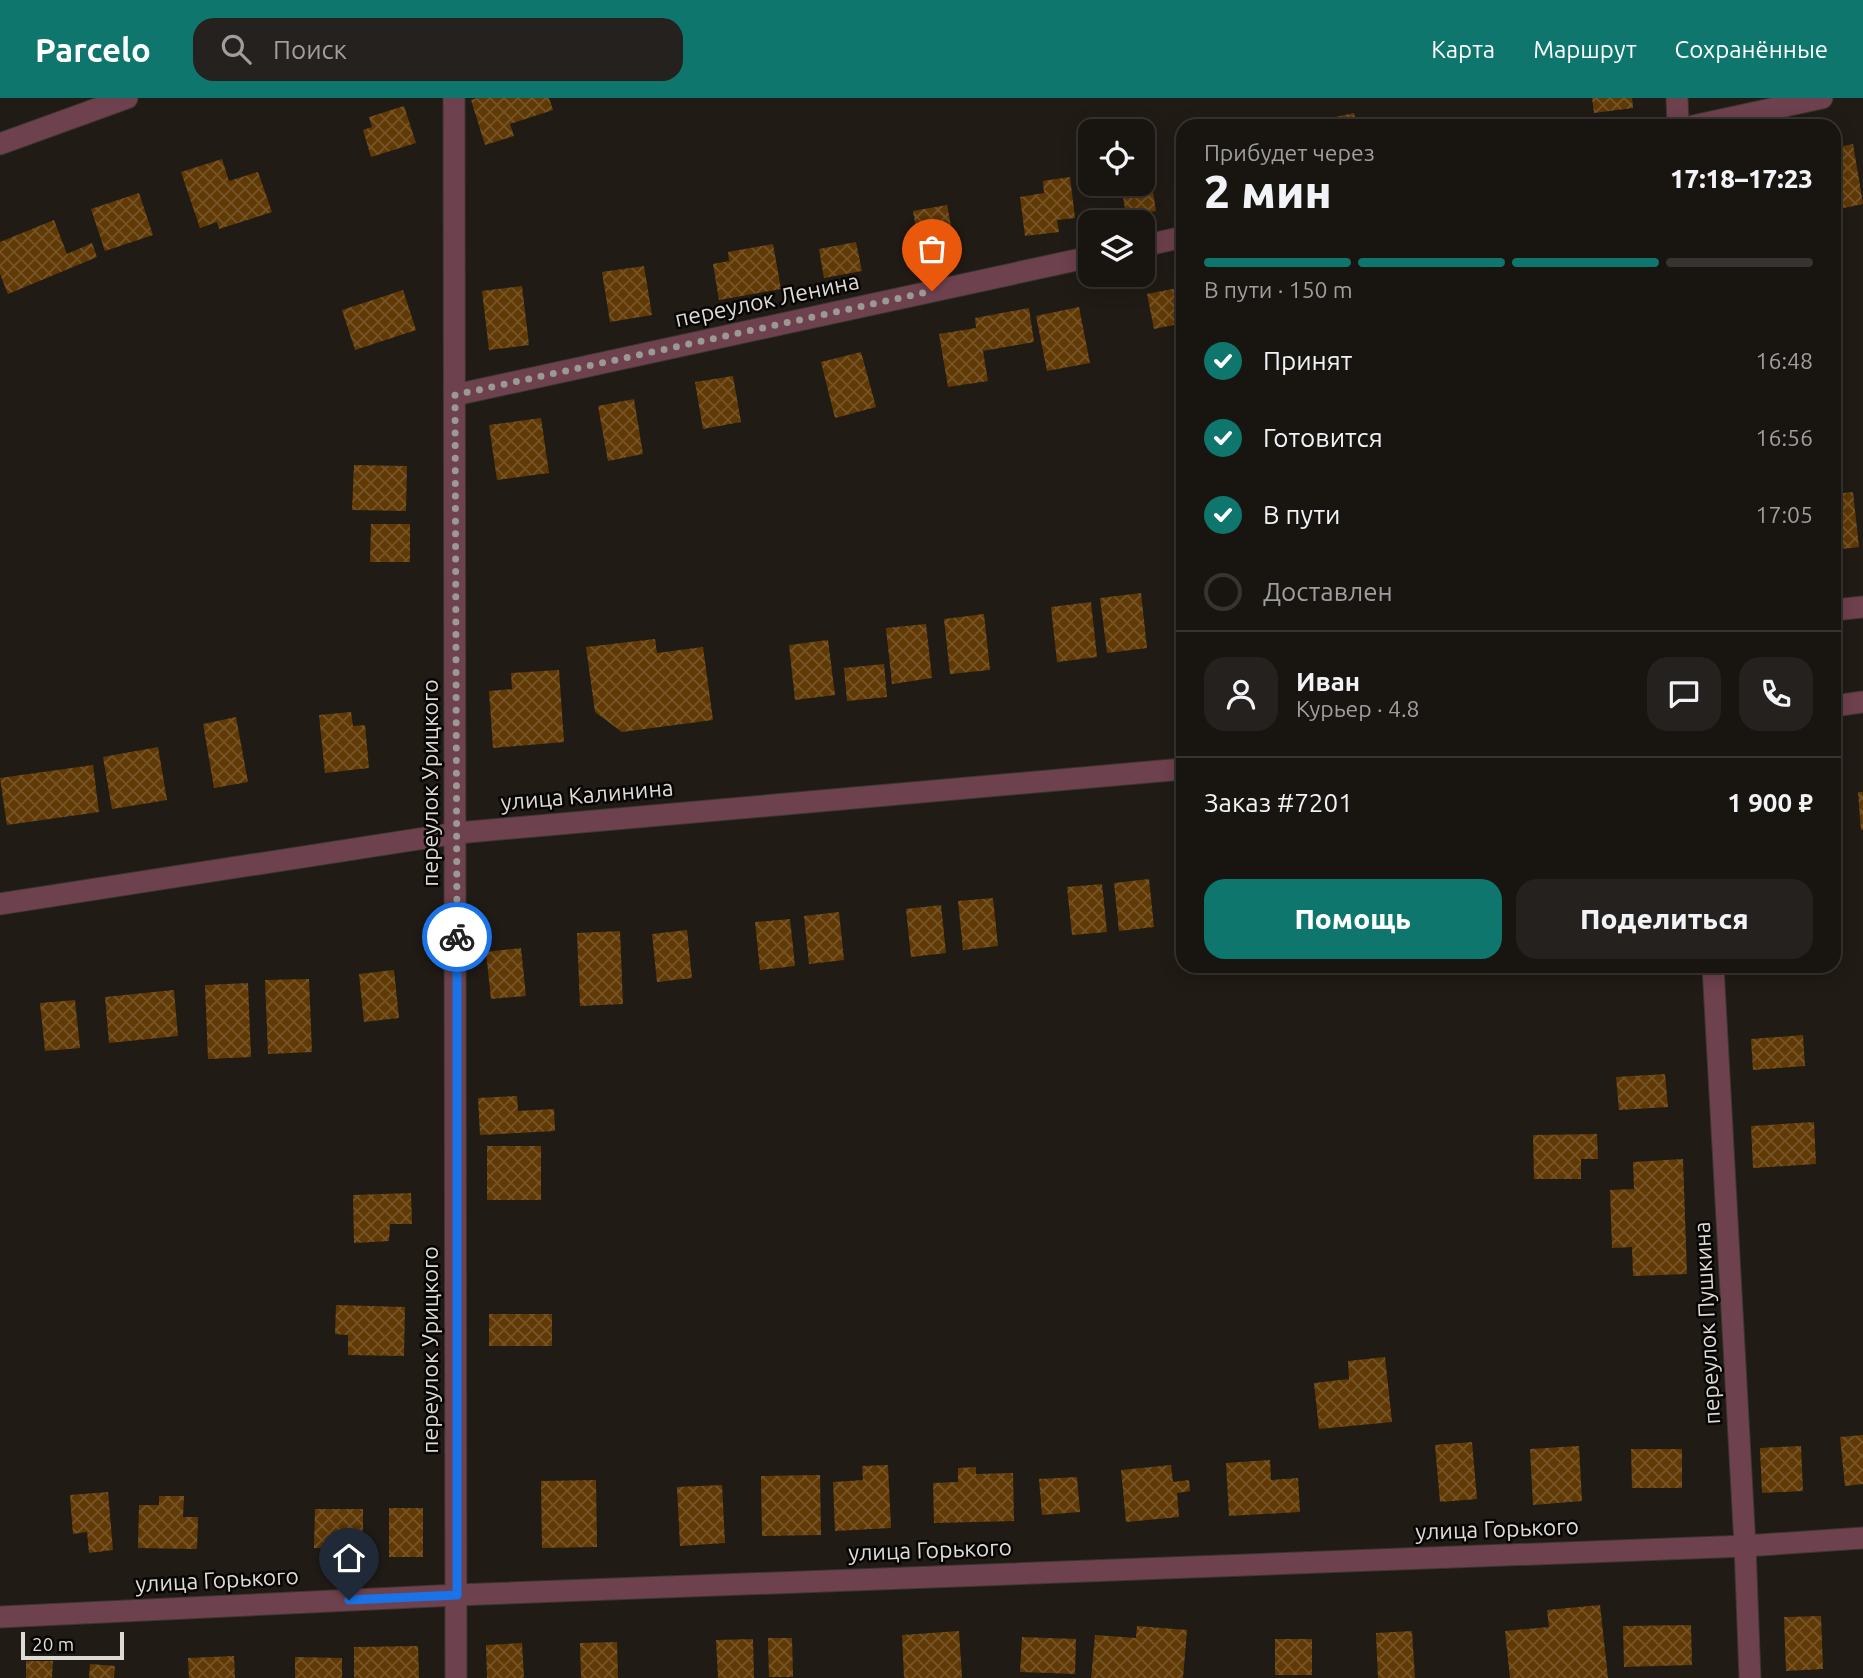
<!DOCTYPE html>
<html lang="ru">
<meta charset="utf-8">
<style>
body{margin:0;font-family:Ubuntu,sans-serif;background:#25211e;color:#f1f3f6;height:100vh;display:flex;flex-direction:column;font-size:26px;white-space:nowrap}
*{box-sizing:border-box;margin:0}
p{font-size:23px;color:#9f9e9f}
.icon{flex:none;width:38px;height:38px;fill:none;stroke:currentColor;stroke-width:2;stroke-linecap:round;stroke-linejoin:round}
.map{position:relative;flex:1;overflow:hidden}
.side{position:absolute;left:1176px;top:21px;width:665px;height:854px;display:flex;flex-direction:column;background:#181410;border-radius:21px;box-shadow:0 4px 18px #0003,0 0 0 2px #363330}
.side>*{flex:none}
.tools{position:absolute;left:1078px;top:21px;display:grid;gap:14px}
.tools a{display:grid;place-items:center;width:77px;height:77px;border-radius:14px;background:#181410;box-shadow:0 4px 18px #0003,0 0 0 2px #363330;font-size:35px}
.scale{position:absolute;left:21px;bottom:18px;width:103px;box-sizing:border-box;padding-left:7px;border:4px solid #dedbd7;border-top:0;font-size:19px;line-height:24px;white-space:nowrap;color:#dedbd7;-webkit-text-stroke:5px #080605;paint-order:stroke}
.pin{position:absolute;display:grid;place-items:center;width:60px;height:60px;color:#fff;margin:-72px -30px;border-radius:50% 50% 50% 0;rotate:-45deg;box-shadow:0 0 7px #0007}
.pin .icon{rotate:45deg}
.courier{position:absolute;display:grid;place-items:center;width:70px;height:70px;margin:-35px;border:5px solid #1a73e8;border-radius:50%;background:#fff;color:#222;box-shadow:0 2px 9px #0007}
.summary em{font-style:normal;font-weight:800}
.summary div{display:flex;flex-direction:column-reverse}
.summary{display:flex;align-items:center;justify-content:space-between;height:119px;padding:0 28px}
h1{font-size:46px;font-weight:800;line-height:52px}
.bar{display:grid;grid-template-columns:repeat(4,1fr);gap:10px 7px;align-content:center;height:84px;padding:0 28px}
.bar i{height:9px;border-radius:5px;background:#363330}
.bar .selected{background:#0f766e}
.bar p{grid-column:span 4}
.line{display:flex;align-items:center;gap:18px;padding:0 28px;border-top:2px solid #363330}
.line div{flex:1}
.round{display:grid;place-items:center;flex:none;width:74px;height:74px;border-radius:21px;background:#25211e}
ol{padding:0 28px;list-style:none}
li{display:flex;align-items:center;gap:21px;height:77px}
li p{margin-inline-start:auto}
li .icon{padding:7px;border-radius:50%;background:#0f766e;color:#fff;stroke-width:4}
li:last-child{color:#9f9e9f}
li i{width:38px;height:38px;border:4px solid #363330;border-radius:50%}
.action{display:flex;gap:14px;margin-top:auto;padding:14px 28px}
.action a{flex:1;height:80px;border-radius:21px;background:#0f766e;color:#fff;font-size:28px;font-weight:800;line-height:80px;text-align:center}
.action a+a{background:#25211e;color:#f1f3f6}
header{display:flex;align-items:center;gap:42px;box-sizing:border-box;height:98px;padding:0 35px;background:#0f766e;color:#fff}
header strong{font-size:33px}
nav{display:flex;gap:38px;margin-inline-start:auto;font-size:24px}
.search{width:490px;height:63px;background:#25211e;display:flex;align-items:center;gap:18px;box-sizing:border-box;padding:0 24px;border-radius:21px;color:#9f9e9f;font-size:26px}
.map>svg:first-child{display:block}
</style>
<header>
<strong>Parcelo</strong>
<div class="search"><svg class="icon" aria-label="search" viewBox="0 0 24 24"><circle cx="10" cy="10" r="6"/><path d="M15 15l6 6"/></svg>Поиск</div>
<nav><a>Карта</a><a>Маршрут</a><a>Сохранённые</a></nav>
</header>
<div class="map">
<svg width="1863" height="1580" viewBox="0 0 1863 1580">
<defs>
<pattern id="building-cross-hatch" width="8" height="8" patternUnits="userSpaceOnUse" patternTransform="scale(1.75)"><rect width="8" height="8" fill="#603905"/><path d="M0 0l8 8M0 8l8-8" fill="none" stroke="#765529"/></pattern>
</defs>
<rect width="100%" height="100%" fill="#201b15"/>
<!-- building -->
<g fill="url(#building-cross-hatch)">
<path d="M477,0H549L553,12L510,26L514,38L485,47L471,2Z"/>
<path d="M1592,0H1632L1633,10L1594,15Z"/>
<path d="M404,8L416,45L371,59L363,32L372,29L369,19Z"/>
<path d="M1354,15L1357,28H1323L1322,22Z"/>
<path d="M1853,46L1863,106L1834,112V50Z"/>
<path d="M222,61L229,83L258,74L272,114L219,131L217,124L200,130L181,74Z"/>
<path d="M1148,63L1156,113L1126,118L1121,86H1143V64Z"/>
<path d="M1070,79L1075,120L1057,122L1059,134L1025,138L1020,99L1044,95L1043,83Z"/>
<path d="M139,95L153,137L105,153L91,111Z"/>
<path d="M947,107L957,159L922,165L913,113Z"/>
<path d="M54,122L67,156L92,145L97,159L8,196L0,176V144Z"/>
<path d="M856,144L862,173L824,180L819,151Z"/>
<path d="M773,146L781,191L719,202L713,166L729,163L728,154Z"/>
<path d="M644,168L652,217L610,224L602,174Z"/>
<path d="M522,188L529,247L489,252L482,193Z"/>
<path d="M1183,189V225L1154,231L1147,196Z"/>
<path d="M403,192L416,232L355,252L342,212Z"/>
<path d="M1079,209L1090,265L1047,273L1036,218Z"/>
<path d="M1029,210L1034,244L983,253L988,283L948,289L939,236L976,230L975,220Z"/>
<path d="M861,254L876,309L835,320L821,264Z"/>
<path d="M733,278L741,324L703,331L695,284Z"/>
<path d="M634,301L643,356L608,363L598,308Z"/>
<path d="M541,320L549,375L497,382L489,327Z"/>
<path d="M354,367L407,368L406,413L352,412Z"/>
<path d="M1853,394L1859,449L1834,452V396Z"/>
<path d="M371,426H410V464H370Z"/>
<path d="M1141,495L1147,550L1107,555L1100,500Z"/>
<path d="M1091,504L1097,559L1057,564L1051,509Z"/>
<path d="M984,516L990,572L950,576L944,521Z"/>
<path d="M926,526L932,580L892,586L886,530Z"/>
<path d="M655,541L657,555L703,549L713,622L622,634L595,614L586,549Z"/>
<path d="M828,542L835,597L795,602L789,547Z"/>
<path d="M884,566L887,599L847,603L844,570Z"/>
<path d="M559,572L564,644L493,650L489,593L512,591L511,575Z"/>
<path d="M351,614L353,628L365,627L369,670L325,675L319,617Z"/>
<path d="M236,619L248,684L214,690L203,626Z"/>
<path d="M158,649L167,702L112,711L103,659Z"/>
<path d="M93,667L99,714L7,727L0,680Z"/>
<path d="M1858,694H1863V732H1861Z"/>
<path d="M1149,781L1154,829L1119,833L1114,785Z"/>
<path d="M1102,786L1107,834L1072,837L1067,789Z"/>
<path d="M993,800L998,848L963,852L958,803Z"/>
<path d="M941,807L946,855L911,859L906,811Z"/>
<path d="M839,814L844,862L809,866L804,818Z"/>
<path d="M790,821L795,868L760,872L755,824Z"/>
<path d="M687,832L692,880L657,884L652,836Z"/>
<path d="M620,833L623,906L580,908L577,835Z"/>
<path d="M521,850L526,898L491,901L486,854Z"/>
<path d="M394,872L399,920L364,924L359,876Z"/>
<path d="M309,881L312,954L268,956L265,882Z"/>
<path d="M248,885L251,959L208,961L205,887Z"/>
<path d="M174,892L178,938L109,945L105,899Z"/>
<path d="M75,902L80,950L45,953L40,905Z"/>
<path d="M1803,937L1805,968L1753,972L1751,941Z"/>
<path d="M1665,976L1668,1009L1619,1012L1616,979Z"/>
<path d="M517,998L518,1013L554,1011L555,1033L480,1037L478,1000Z"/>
<path d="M1814,1024L1816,1066L1753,1070L1751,1028Z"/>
<path d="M1597,1036L1598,1061H1581V1081H1534L1533,1037Z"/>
<rect x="487" y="1048" width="54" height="54"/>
<path d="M1683,1061L1687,1176L1633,1178L1632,1149L1612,1150L1610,1092L1634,1091L1633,1064Z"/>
<path d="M411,1095L412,1126H390L389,1143L354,1145L353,1097Z"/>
<path d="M336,1207L405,1209L404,1258L348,1257V1237L335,1236Z"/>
<rect x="489" y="1216" width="63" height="32"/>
<path d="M1385,1259L1392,1324L1319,1331L1314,1285L1349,1281L1348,1263Z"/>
<path d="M1863,1337V1386L1845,1388L1840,1339Z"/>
<path d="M1472,1344L1477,1401L1440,1404L1435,1347Z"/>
<path d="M1579,1348L1582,1403L1533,1407L1530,1351Z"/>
<path d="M1801,1348L1803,1393L1762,1395L1760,1350Z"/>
<path d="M1631,1351H1682V1390H1632Z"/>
<path d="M1270,1362L1271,1382L1298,1380L1300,1414L1229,1418L1226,1365Z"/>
<path d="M888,1367L891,1430L835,1433L833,1384L863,1382L862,1368Z"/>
<path d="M1171,1367L1173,1384L1189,1382L1190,1393L1177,1395L1179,1419L1126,1424L1121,1372Z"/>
<path d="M976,1369V1376L1013,1375L1014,1423L934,1425L933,1385L958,1384V1370Z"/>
<path d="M820,1377L821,1437L762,1438L761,1378Z"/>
<path d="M1077,1379L1080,1414L1042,1417L1039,1381Z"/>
<path d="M596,1382L597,1449L542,1450L541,1383Z"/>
<path d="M722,1387L725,1445L680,1448L677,1389Z"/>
<path d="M108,1394L113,1452L89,1455L87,1434L73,1436L70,1397Z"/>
<path d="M159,1398H184L183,1419H198L197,1451L138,1450L139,1407H159Z"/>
<rect x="389" y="1410" width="34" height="49"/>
<path d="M315,1411H363V1450H314Z"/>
<path d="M1600,1507L1608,1580H1510L1505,1533L1549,1529L1547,1512Z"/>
<path d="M1821,1518L1823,1571L1786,1573L1784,1519Z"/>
<path d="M1691,1527L1692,1567L1624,1569L1623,1528Z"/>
<path d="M1137,1528L1187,1532L1183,1580H1091L1095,1537L1136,1540Z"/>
<path d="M959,1533L962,1580H904L902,1537Z"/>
<path d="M1412,1533L1415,1580H1378L1376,1535Z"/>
<path d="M1022,1539L1076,1541L1075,1576L1020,1574Z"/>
<path d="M768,1540H792L793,1579H769Z"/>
<path d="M753,1541L754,1580H718L716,1542Z"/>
<rect x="1275" y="1541" width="37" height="36"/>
<path d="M617,1544L618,1580H581L580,1545Z"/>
<path d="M522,1545L524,1580H487L486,1547Z"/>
<path d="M418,1548L419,1580H354V1549Z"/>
<path d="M234,1558L235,1580H189L188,1560Z"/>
<path d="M295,1559L342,1560V1580H295Z"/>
<path d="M26,1563H53L52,1580H26Z"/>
<path d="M90,1566L115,1568L114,1580H89Z"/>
</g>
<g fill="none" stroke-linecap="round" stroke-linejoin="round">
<!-- minor casing -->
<g stroke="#3b3630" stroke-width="23">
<g id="minor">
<path d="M454,0L456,1580"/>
<path d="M1677,0L1678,28"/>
<path d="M1693,28L1822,0"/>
<path d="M0,46L127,0"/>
<path d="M1143,148L1183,139"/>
<path d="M455,297L1090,159"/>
<path d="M1834,512L1863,509"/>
<path d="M1834,608L1863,604"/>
<path d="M0,806L457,735L1183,671"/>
<path d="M1713,868L1745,1448L1750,1580"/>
<path d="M0,1519L457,1497L1745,1448L1863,1440"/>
</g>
</g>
<!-- minor -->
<use href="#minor" stroke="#6e414e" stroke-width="21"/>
</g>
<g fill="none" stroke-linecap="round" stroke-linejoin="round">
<!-- done -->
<path stroke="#9c9893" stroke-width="7" stroke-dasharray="0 12.6" d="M457,839L455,297L932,193"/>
<!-- route -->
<path stroke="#1a73e8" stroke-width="9" d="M349,1502L457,1497V839"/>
</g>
<g text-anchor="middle" stroke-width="5" stroke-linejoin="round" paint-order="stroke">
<!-- street labels -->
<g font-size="23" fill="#dedbd7" stroke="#080605">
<text transform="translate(767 202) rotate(-12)" y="8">переулок Ленина</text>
<text transform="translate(430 685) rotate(-90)" y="8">переулок Урицкого</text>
<text transform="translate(587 697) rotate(-5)" y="8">улица Калинина</text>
<text transform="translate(1707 1225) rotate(-93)" y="8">переулок Пушкина</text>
<text transform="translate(430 1252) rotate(-90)" y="8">переулок Урицкого</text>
<text transform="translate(1497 1431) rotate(-2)" y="8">улица Горького</text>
<text transform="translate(930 1452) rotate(-2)" y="8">улица Горького</text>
<text transform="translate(217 1482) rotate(-3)" y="8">улица Горького</text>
</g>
</g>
</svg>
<div class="tools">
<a><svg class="icon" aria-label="locate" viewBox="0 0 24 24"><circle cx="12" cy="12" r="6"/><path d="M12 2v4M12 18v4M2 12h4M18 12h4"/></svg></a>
<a><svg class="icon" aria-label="layers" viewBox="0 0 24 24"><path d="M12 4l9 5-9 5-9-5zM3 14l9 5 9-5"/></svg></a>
</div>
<div class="scale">20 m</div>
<div class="pin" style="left:932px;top:193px;background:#ea580c"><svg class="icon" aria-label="bag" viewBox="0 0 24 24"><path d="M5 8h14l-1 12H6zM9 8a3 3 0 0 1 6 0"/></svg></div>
<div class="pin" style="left:349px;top:1502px;background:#1f2937"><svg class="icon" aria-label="home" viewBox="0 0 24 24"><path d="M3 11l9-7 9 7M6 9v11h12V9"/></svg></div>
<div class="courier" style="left:457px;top:839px"><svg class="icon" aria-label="bike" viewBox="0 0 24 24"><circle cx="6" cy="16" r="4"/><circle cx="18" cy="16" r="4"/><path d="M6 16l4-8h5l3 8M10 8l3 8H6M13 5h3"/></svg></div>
<section class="side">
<div class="summary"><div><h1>2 мин</h1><p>Прибудет через</p></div><em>17:18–17:23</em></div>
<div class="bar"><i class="selected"></i><i class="selected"></i><i class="selected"></i><i></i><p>В пути · 150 m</p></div>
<ol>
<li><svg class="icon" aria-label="check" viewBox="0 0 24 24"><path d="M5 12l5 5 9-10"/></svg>Принят<p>16:48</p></li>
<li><svg class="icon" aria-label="check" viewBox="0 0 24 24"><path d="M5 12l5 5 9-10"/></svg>Готовится<p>16:56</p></li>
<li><svg class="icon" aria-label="check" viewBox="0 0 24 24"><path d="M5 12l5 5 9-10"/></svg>В пути<p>17:05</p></li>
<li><i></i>Доставлен</li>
</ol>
<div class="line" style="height:126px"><a class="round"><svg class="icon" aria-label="person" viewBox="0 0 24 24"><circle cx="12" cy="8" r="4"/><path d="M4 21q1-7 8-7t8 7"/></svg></a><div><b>Иван</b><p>Курьер · 4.8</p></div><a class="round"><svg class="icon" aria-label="chat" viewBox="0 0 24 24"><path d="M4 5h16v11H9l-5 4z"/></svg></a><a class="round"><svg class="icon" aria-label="phone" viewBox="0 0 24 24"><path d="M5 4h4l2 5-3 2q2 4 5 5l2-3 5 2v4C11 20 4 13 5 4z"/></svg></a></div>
<div class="line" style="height:91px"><div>Заказ #7201</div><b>1 900 ₽</b></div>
<div class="action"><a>Помощь</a><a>Поделиться</a></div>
</section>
</div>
